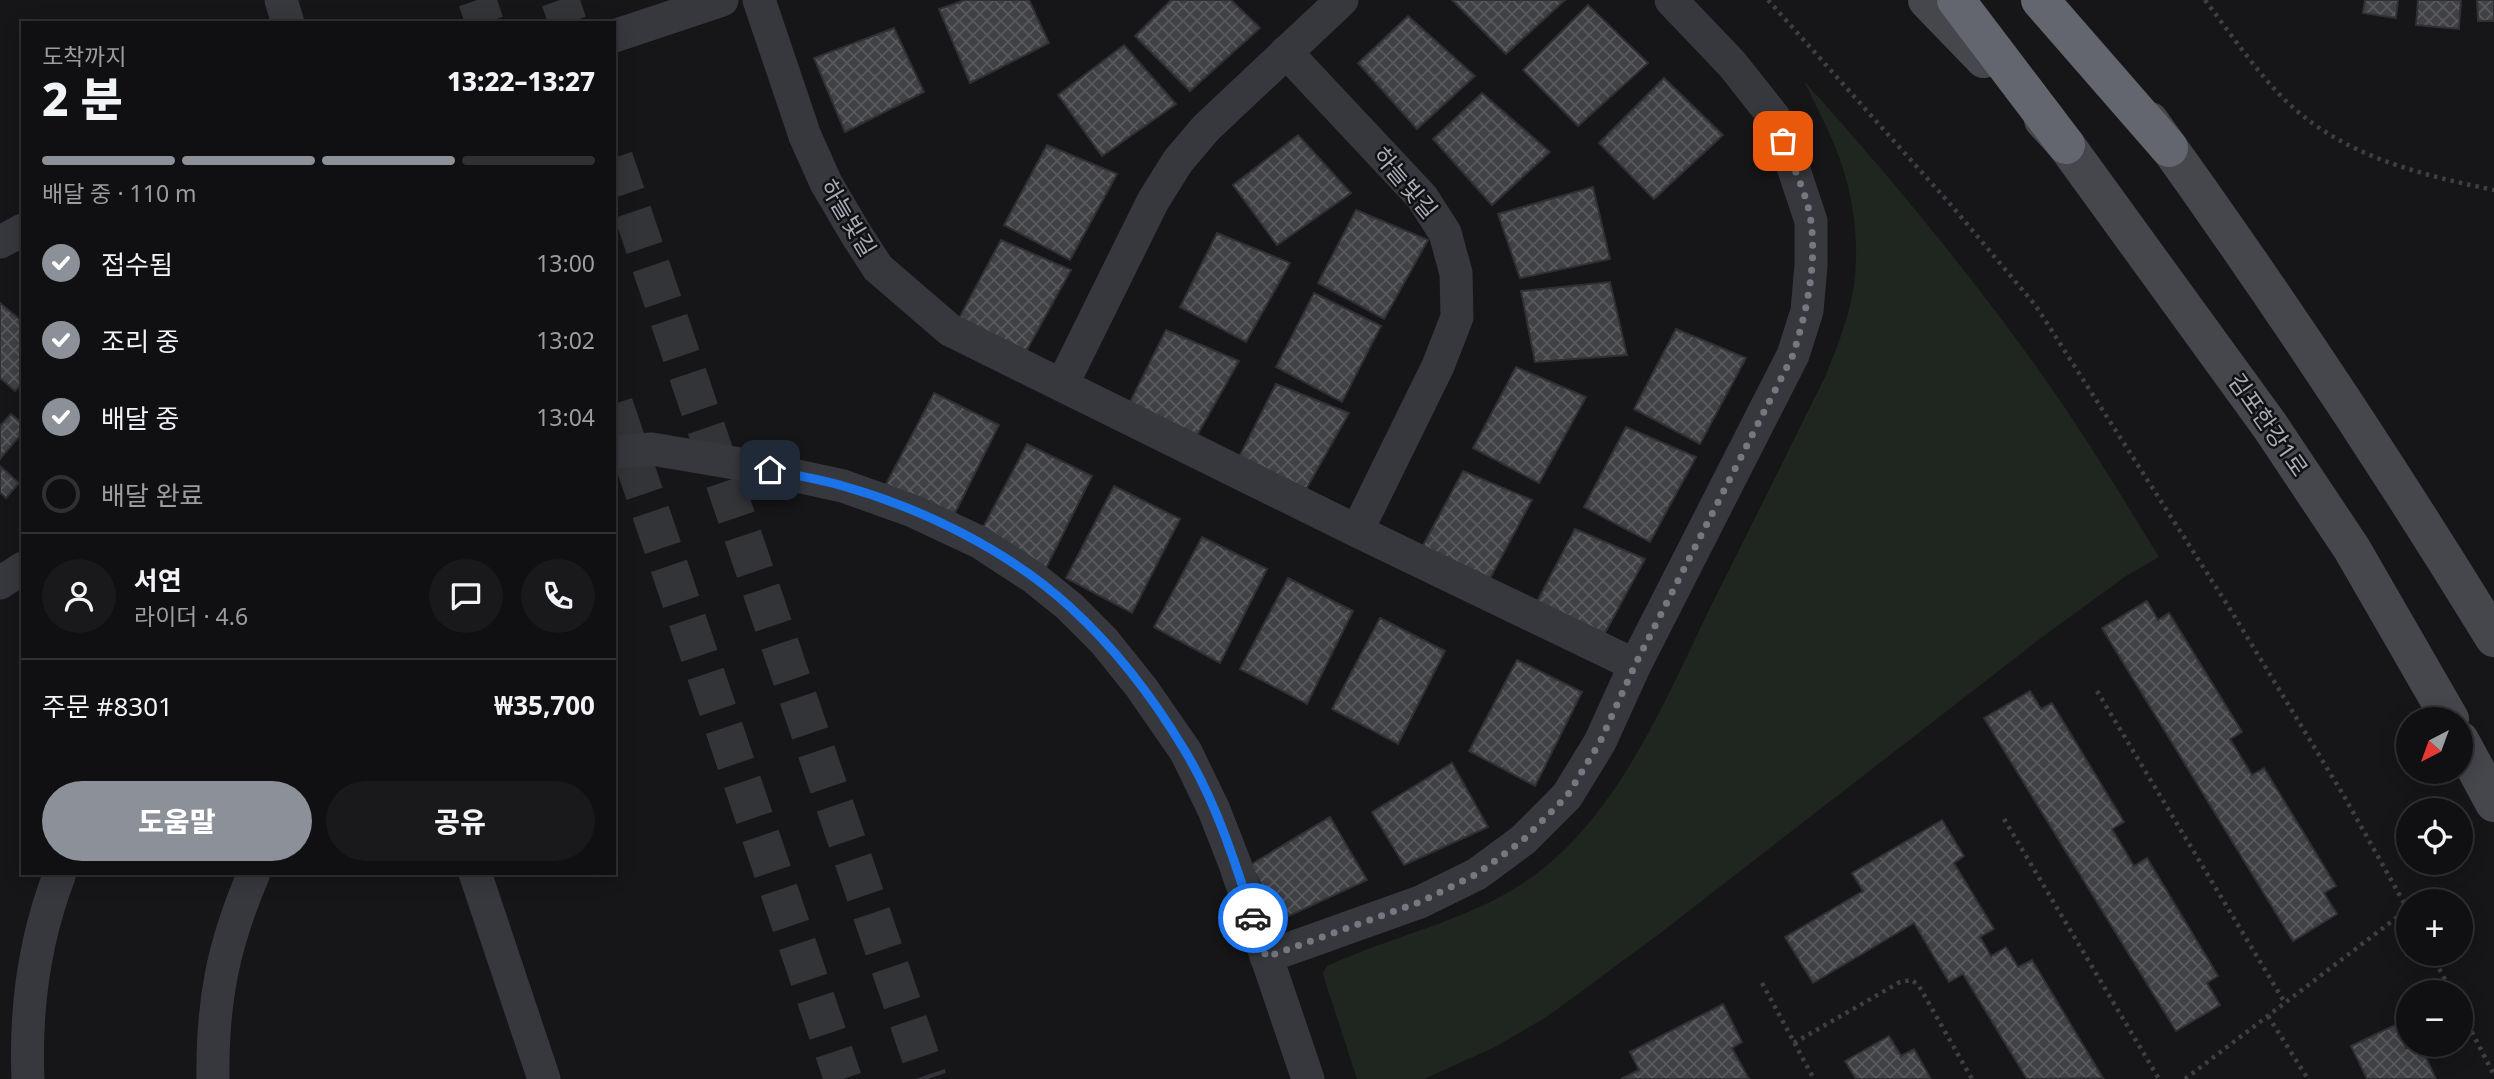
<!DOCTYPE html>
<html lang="ko">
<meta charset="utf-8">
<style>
body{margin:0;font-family:"Noto Sans","Noto Sans KR",sans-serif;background:#19191b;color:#f1f3f6;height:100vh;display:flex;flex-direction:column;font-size:26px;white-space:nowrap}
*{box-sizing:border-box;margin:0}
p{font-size:23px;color:#9c9d9f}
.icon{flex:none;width:38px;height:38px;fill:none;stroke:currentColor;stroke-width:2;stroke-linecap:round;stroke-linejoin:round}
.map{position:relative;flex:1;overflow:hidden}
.sheet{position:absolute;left:21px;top:21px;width:595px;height:854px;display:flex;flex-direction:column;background:#101012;border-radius:0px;box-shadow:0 4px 18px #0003,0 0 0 2px #303032}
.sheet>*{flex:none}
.needle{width:46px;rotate:221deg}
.buttons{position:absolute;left:2396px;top:707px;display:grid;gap:14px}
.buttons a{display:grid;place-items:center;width:77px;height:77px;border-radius:50%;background:#101012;box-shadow:0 4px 18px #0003,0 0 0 2px #303032;font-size:35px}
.pin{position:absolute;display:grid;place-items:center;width:60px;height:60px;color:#fff;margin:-30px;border-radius:14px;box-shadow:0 4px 10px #0006}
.courier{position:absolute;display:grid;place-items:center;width:70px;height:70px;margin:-35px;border:5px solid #1a73e8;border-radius:50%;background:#fff;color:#222;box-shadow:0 2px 9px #0007}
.headline em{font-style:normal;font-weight:800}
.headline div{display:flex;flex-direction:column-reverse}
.headline{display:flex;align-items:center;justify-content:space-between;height:119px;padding:0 21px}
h1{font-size:46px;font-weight:800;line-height:52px}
.bar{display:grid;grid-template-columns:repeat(4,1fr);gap:10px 7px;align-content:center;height:84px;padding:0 21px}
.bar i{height:9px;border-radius:5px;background:#303032}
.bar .selected{background:#8c9099}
.bar p{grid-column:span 4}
.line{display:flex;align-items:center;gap:18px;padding:0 21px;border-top:2px solid #303032}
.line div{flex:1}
.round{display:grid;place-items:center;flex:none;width:74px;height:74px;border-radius:37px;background:#19191b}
ol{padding:0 21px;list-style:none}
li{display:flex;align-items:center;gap:21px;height:77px}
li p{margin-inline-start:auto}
li .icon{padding:7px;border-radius:50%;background:#8c9099;color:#fff;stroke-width:4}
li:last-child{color:#9c9d9f}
li i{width:38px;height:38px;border:4px solid #303032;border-radius:50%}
.cta{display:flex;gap:14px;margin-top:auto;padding:14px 21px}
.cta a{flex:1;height:80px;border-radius:42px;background:#8c9099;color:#fff;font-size:28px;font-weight:800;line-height:80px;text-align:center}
.cta a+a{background:#19191b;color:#f1f3f6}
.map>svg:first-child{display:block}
</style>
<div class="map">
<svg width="2494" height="1079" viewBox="0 0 2494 1079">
<defs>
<pattern id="building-cross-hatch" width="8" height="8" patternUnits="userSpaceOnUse" patternTransform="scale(1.75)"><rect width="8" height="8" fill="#404145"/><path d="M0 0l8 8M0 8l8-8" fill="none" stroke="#595a5e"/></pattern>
</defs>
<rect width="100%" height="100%" fill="#161618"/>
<!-- park -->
<path fill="#1e261f" d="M1804,81C1886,172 1964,266 2035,365C2080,427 2119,492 2159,557L2126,576L2041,638L1663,931L1548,1016L1497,1046L1424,1079H1357L1326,984L1323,973L1327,966C1395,934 1475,920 1536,874C1619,812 1665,701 1709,610C1748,533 1786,455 1825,377C1836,349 1848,321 1853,291C1861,242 1853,189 1834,144C1825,122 1814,102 1804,81Z"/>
<!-- building -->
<g fill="url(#building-cross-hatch)" stroke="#303034" stroke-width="2">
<path d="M965,0H1029L1049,43L970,83L939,9Z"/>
<path d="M1171,0H1231L1260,28L1190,91L1135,36Z"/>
<path d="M1452,0H1565L1506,54Z"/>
<path d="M2365,0H2398L2396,18L2363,13Z"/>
<path d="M2418,0H2461L2459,29L2416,25Z"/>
<path d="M2477,0H2494V21H2478Z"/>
<path d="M1588,5L1648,63L1578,126L1523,70Z"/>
<path d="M1408,16L1475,76L1417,129L1358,63Z"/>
<path d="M894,28L924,92L845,132L814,58Z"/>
<path d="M1124,45L1176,104L1102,156L1058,95Z"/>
<path d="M1664,78L1723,135L1654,199L1599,143Z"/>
<path d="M1482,93L1550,152L1492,205L1433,139Z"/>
<path d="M1298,135L1351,193L1277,245L1233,185Z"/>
<path d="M1047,145L1117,174L1070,260L1004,225Z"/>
<path d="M1593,187L1610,259L1520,278L1498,214Z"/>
<path d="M1356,210L1428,240L1384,319L1318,283Z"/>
<path d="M1217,233L1290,263L1246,342L1180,307Z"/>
<path d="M1001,240L1071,270L1024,355L958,320Z"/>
<path d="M1610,282L1627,355L1535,362L1521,291Z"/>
<path d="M1314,293L1381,326L1342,402L1276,367Z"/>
<path d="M0,303L23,322V383L15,391L0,378Z"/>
<path d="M1676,329L1746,358L1700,444L1634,409Z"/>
<path d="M1166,330L1239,361L1195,439L1129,404Z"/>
<path d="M1516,367L1586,397L1539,483L1473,448Z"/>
<path d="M1276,384L1349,413L1304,493L1239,457Z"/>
<path d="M934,393L999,425L952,519L886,484Z"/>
<path d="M11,414L23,424V432L0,459V426Z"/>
<path d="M1626,427L1696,457L1650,542L1584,507Z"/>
<path d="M1027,444L1092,476L1045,570L979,535Z"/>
<path d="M0,466L19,483L6,498L0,492Z"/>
<path d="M1463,471L1532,500L1486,586L1420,551Z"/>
<path d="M1114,486L1180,519L1132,613L1066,578Z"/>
<path d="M1575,529L1645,559L1599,644L1533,609Z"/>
<path d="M1202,537L1267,569L1220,663L1154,627Z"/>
<path d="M1288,578L1353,611L1307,704L1240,669Z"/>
<path d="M2147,601L2158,620L2169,613L2242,732L2230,739L2252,775L2264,768L2336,886L2324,893L2337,914L2293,941L2102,628Z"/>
<path d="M1380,618L1445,651L1398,744L1332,709Z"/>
<path d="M1517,660L1582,692L1535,786L1469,751Z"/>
<path d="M2030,691L2041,709L2052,703L2124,822L2112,829L2134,866L2147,858L2218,976L2207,983L2220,1005L2176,1031L1984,718Z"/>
<path d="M1452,763L1488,827L1404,865L1372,812Z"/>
<path d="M1330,817L1367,880L1282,919L1250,865Z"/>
<path d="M1942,820L1964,856L1954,863L1994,929L1980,937L1991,956L2006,947L2018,967L2032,960L2103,1078L2027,1079L1963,974L1949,982L1914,923L1813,983L1785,937L1863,891L1852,873Z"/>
<path d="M1723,1004L1742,1042L1732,1048L1749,1079H1621L1639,1070L1630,1052Z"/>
<path d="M2395,1025L2406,1048L2420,1045L2436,1079H2367L2351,1046Z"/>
<path d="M1889,1036L1901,1056L1914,1049L1931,1079H1856L1845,1061Z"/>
</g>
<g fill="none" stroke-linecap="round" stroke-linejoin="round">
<!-- highway-tunnel -->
<g stroke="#333438" stroke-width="38" stroke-dasharray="38 19" stroke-linecap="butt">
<path d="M477,0L485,23"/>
<path d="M560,0L568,23"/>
<path d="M614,158L928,1079"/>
<path d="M614,404L843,1079"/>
</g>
<!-- path -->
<g stroke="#3d3f44" stroke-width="4.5" stroke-dasharray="3.5 5" stroke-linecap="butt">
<path d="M1768,0L1951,205L2036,306L2230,609L2344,796L2408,910"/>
<path d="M2205,0C2230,33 2253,67 2282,97C2339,155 2417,174 2494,190"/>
<path d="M2097,691L2285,1003"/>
<path d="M2004,819L2159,1079"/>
<path d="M2431,954L2452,992"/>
<path d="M1762,983L1814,1079"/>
<path d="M2460,1009L2494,1075"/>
<path d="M2268,1016L2308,1079"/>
<path d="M1794,1043L1900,982L1912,980L1919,986L1972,1079"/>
<path d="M2185,1079L2408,909"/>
</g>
<!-- street -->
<g stroke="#37383d" stroke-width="33">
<path d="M281,0L288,23"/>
<path d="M759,0L805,136L826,183L856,234L878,268L950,330L1357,531L1635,665"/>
<path d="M614,36L722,0"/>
<path d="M1286,52L1422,197L1445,233L1456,273L1457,317L1438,366L1357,531"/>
<path d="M0,242L23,230"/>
<path d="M1062,385L1153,201L1178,161L1206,128L1342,0"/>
<path d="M614,452L652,449L746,465L843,486L913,511L979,542L1033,577L1069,606L1104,641L1141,687L1186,752L1214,810L1235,864L1308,1079"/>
<path d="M0,583L23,568"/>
<path d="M475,873L544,1079"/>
<path d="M1266,957L1420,902L1477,874L1523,840L1567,796L1600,742L1635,665L1793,355L1807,311L1811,265V221L1792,164L1774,117L1732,64L1671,0"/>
<path d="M28,1079C25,1010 35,938 60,873"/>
<path d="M213,1079C212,1001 223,945 254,873"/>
</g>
<!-- secondary -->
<g stroke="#45474d" stroke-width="38">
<path d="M1927,0L1984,59"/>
<path d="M2043,120L2066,145L2270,426L2352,549L2450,719"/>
<path d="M2150,121C2271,289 2386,462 2494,638"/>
<path d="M2460,740L2494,803"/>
</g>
<!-- highway -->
<g stroke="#63666e" stroke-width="38">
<path d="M1956,0L2066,145"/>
<path d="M2040,0L2169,148"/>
</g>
</g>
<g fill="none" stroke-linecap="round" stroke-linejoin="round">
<!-- done -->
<path stroke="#757880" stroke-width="7" stroke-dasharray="0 12.6" d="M1253,918L1266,957L1420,902L1477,874L1523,840L1567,796L1600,742L1635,665L1793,355C1806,313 1817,267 1811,222C1809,200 1792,163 1783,141"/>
<!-- route -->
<path stroke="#1a73e8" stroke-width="9" d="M770,470C794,475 819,479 843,486C922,508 1009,551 1070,607C1115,648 1154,699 1185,751C1216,802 1235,862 1253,918"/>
</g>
<g text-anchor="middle" stroke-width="5" stroke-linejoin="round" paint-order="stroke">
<!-- street labels -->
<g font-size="23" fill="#a8adb8" stroke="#111113">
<text transform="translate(1405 183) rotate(50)" y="8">하늘빛길</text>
<text transform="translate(848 218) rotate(59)" y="8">하늘빛길</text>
<text transform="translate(2268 425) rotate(55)" y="8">김포한강1로</text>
</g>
</g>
</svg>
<div class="buttons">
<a><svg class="needle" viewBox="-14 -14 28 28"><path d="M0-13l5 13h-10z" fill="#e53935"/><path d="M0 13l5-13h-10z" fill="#9c9d9f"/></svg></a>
<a><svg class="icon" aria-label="locate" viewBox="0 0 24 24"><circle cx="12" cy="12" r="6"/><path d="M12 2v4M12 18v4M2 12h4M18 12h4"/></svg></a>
<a>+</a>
<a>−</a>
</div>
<div class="pin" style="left:1783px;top:141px;background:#ea580c"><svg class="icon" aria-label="bag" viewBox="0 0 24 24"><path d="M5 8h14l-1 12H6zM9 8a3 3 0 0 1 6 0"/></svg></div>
<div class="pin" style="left:770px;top:470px;background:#1f2937"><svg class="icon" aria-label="home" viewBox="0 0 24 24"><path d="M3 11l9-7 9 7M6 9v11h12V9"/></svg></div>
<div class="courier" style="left:1253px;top:918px"><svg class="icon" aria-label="car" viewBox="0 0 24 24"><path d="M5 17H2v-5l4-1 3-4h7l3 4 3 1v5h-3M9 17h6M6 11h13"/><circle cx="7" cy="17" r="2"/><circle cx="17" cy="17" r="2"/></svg></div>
<section class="sheet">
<div class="headline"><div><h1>2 분</h1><p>도착까지</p></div><em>13:22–13:27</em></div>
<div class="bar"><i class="selected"></i><i class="selected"></i><i class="selected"></i><i></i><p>배달 중 · 110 m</p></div>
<ol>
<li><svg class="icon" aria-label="check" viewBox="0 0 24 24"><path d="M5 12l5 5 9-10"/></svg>접수됨<p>13:00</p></li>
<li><svg class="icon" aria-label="check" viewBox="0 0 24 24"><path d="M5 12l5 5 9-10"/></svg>조리 중<p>13:02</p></li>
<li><svg class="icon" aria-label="check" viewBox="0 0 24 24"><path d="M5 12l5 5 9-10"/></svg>배달 중<p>13:04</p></li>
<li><i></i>배달 완료</li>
</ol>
<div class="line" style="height:126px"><a class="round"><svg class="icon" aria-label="person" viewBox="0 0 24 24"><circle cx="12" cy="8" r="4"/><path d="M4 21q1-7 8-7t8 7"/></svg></a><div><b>서연</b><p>라이더 · 4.6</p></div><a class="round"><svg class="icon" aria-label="chat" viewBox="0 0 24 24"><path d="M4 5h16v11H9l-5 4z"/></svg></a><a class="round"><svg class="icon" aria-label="phone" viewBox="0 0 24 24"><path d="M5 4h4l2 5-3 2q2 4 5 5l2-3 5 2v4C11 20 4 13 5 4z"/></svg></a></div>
<div class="line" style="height:91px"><div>주문 #8301</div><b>₩35,700</b></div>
<div class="cta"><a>도움말</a><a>공유</a></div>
</section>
</div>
